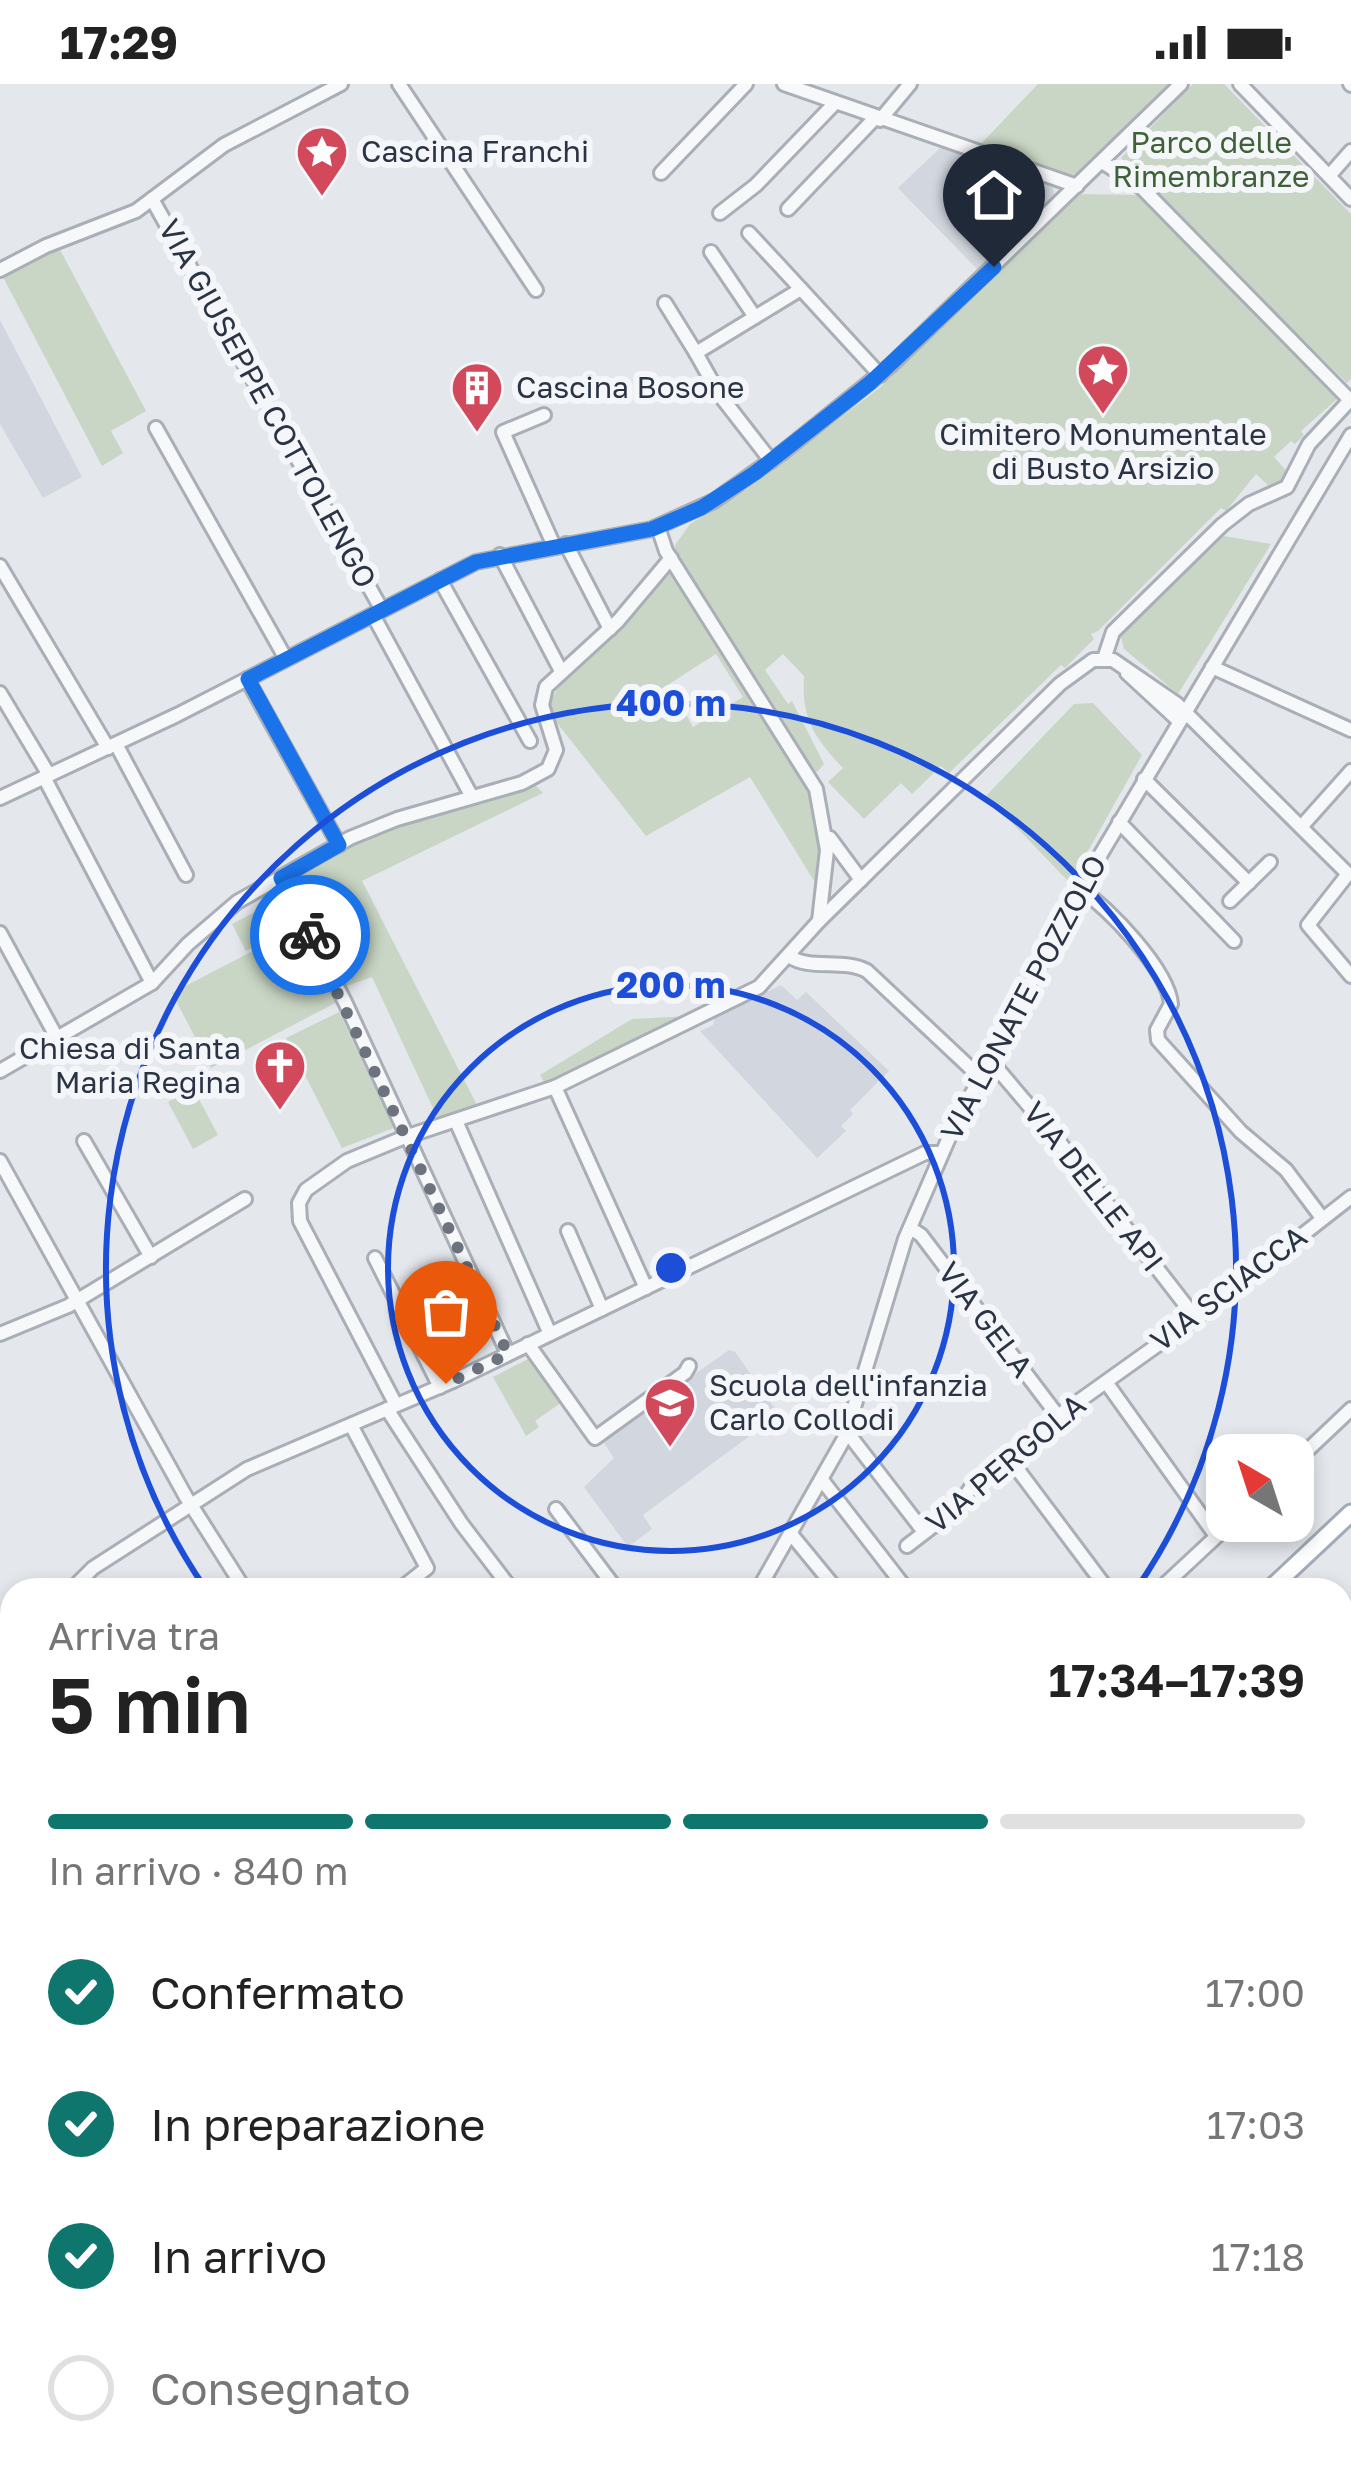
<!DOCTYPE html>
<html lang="it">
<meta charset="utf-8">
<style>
body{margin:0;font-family:"Golos Text",sans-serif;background:#f2f2f2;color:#222;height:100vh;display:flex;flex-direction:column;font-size:45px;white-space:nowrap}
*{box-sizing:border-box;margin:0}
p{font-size:39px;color:#767676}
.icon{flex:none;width:66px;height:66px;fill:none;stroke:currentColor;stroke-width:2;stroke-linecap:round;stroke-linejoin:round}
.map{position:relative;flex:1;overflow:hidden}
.sheet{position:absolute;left:0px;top:1494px;width:1353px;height:903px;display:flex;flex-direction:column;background:#fff;border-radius:36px 36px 0 0;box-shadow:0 6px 18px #0003}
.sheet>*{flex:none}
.needle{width:78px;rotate:321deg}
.buttons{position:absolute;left:1206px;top:1350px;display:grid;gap:24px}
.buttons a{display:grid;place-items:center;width:108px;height:108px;border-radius:24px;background:#fff;box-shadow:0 6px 18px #0003;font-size:60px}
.pin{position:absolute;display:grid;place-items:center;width:102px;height:102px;color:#fff;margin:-123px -51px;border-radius:50% 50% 50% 0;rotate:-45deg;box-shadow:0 0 12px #0007}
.pin .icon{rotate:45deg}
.courier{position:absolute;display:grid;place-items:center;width:120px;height:120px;margin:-60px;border:9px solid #1a73e8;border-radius:50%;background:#fff;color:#222;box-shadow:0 3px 15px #0007}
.overview em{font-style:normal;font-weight:600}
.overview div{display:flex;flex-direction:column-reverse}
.overview{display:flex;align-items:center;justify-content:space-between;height:204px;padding:0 48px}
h1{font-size:78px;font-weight:600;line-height:90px}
.bar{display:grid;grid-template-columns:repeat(4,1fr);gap:18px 12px;align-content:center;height:144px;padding:0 48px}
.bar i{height:15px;border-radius:9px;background:#e0e0e0}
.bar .active{background:#0f766e}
.bar p{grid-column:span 4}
ol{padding:0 48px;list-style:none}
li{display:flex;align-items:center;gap:36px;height:132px}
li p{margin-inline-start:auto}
li .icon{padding:12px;border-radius:50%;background:#0f766e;color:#fff;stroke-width:4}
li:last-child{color:#767676}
li i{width:66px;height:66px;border:6px solid #e0e0e0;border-radius:50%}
.status{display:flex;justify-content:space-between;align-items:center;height:84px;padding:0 60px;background:#fff;direction:ltr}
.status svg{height:33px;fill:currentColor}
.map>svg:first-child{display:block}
</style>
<div class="status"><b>17:29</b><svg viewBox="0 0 49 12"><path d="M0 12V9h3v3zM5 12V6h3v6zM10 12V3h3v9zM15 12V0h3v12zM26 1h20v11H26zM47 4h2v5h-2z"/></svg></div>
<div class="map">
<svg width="1351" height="2395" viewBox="0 0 1351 2395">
<rect width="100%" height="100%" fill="#e4e7ec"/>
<!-- built -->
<g fill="#d2d6de">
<path d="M940,64L1052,101L1055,113L979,187L898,104Z"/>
<path d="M0,236L82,393L43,414L0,340Z"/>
<path d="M781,901L797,916L806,908L889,987L850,1026L853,1030L841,1042L846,1047L817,1074L700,947L713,941L715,933Z"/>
<path d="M729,1266L735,1268L779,1330L643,1431L652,1445L628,1463L584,1403L614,1374L602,1356Z"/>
</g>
<!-- green -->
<g fill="#c9d6c5" fill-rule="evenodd">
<path d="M1038,0H1170L1080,88L1073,91L979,62Z"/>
<path d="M1193,0H1224L1351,130V295L1347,299L1121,74Z"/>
<path d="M1078,110L1137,111L1337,315L1301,347L1304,351L1295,360L1291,357L1274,373L1289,390L1273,406L1256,390L1226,427L1221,424L1098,547L1091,550L1094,555L1065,584L1061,581L949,689L941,682L912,710L901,699L864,735L828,698L843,684C815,654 801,635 804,592L783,570L765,586L788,620L792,617L824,680L817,688L809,682L676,473L675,461L690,440L747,405L878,305Z"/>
<path d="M58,162L146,327L111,347L123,369L102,382L2,191Z"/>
<path d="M1223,452L1271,460L1178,610L1124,565L1120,550Z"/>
<path d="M670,481L813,710L823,774L819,805L750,693L646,752L546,625L560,600L620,546ZM716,570L743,613L693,643L669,600Z"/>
<path d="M1093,619L1142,671L1070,799L986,712L1074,620Z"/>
<path d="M534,700L543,709L362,797L479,1025L439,1037L372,893L344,903L291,795L367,752Z"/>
<path d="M276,817L290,844L246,867L232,840Z"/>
<path d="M301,842L341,916L211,984L172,909Z"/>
<path d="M339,928L394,1044L342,1064L286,954Z"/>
<path d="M691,932L545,1000L540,991L632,935Z"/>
<path d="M193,1004L218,1051L193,1065L168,1018Z"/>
<path d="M532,1273L561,1313L559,1320L535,1337L539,1343L526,1352L493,1293Z"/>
<path d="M1341,1771L1351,1792V1940L1344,1945Z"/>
</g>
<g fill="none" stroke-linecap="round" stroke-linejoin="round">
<!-- minor casing -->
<g stroke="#a9aeb7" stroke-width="18">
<g id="minor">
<path d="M399,0L536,206"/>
<path d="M784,0L1077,102"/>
<path d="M1240,0L1351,115"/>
<path d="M1350,0L1351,1"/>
<path d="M880,36L910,0"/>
<path d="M1102,78L1141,103L1350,316"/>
<path d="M661,89L746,0"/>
<path d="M1329,92L1351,67"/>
<path d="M152,115L382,526"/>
<path d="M788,125L875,34"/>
<path d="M720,129L756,101L835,19"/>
<path d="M749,149L801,205"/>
<path d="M711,168L755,233"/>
<path d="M0,186L46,162L136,127L224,61L341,0"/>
<path d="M665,219L696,269"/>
<path d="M544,331L503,348L554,462"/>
<path d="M156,344L286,575"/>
<path d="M771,377L719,310L696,269L801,205L880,291"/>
<path d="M658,443L666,467L816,705L827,766L819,837"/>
<path d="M566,460L610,545"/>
<path d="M500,471L561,587"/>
<path d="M0,482L108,664"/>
<path d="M440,496L530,657"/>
<path d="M373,531L472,713"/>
<path d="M1104,575L1113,548L1222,441L1249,420L1287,403L1309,360L1351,315"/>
<path d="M1212,583L1351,646"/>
<path d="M1127,589L1179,637"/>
<path d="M247,595L339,761"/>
<path d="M0,609L49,691"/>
<path d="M116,660L186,791"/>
<path d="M44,693L152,899"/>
<path d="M1144,695L1249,799"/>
<path d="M0,714L177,631L476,478L652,445L714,417L783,368L891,281L1181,0"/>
<path d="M1119,738L1234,857"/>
<path d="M1301,743L1351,687"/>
<path d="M830,754L861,796"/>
<path d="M281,794L345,918L508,1270"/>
<path d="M1080,805C1109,824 1168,886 1171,920L1157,946L1158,956L1241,1048L1286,1086L1322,1134"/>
<path d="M1230,817L1270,778"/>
<path d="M0,849L57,954"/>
<path d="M789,872C810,887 843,874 867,887L981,994"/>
<path d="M990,976L1057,1055L1194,1232"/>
<path d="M0,987L152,899L188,860L237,818L350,754L397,735L522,699L548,685L556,666L542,621L546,603L618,537L671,474"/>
<path d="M555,1003L646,1204"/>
<path d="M456,1037L550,1250"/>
<path d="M84,1057L151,1173"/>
<path d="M0,1077L186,1413L245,1506"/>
<path d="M910,1144L921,1151L1058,1332"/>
<path d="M568,1147L602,1225"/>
<path d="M375,1174L440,1303"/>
<path d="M0,1250L68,1222L245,1115"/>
<path d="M528,1260L595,1354L685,1289L689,1282"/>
<path d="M1106,1298L1216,1452"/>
<path d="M396,1321L300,1137L299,1119L306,1106L347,1077L405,1053L555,1003L759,903L819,837L1060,600L1093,576H1113L1177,620L1348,790L1308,841L1351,892"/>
<path d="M387,1325L461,1439L512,1506"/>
<path d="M351,1341L427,1484L399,1506"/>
<path d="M847,1348L924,1448"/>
<path d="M1009,1374L1108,1506"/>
<path d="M1293,1380L1351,1325"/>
<path d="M822,1396L907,1506"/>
<path d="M556,1425L617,1506"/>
<path d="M791,1450L837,1506"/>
<path d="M907,1462L959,1422L972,1402L1058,1332L1205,1227L1351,1113"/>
<path d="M71,1506L93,1484L247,1385L453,1297L925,1069H942"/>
<path d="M758,1506L845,1353L905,1155L951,1049L1080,805L1351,351"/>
<path d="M1159,1506L1233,1437"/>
<path d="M7,1552L12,1550"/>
<path d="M80,2395L103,2385"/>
</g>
</g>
<!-- major casing -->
<g stroke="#a3abb8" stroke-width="21">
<g id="major">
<path d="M1269,1506L1351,1429"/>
<path d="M366,2395L374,2385"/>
</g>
</g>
<!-- minor -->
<use href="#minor" stroke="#f7f8fa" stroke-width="12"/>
<!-- major -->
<use href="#major" stroke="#fff" stroke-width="15"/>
</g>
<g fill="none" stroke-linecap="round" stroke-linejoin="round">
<!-- done -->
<path stroke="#6c737f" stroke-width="12" stroke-dasharray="0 21.6" d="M310,851L508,1270L446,1300"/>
<!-- route -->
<path stroke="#1a73e8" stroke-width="15" d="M310,851L281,794L339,761L248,595L476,478L652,445L701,424L755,389L870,299L994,183"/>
</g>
<!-- distance rings -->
<g fill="none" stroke="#1d4ed8" stroke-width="6">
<circle cx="671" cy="1184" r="283"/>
<path d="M205 1504A565 565 0 1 1 1137 1504"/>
</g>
<!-- icons -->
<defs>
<g id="sight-pin" transform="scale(2.7)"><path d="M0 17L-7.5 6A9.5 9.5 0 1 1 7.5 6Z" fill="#d1495b" stroke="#f4f6f9"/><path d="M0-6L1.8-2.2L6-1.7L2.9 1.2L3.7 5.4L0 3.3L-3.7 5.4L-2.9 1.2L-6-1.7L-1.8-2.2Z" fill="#fff"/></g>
<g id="building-pin" transform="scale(2.7)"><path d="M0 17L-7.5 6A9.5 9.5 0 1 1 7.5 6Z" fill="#d1495b" stroke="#f4f6f9"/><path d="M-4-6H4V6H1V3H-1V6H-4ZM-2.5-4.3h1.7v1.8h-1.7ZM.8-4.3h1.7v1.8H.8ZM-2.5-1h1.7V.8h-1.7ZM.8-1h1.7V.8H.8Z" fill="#fff"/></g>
<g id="church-pin" transform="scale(2.7)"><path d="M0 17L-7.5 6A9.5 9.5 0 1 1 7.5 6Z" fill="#d1495b" stroke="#f4f6f9"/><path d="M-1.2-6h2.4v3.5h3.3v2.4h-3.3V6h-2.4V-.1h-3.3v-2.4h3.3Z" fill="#fff"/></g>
<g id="school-pin" transform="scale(2.7)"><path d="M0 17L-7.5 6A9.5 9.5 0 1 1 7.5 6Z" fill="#d1495b" stroke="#f4f6f9"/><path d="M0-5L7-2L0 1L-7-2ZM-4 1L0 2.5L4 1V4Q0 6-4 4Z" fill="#fff"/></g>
</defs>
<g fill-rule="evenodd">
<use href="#sight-pin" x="322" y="68"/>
<use href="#sight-pin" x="1103" y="286"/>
<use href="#building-pin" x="477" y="304"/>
<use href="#church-pin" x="280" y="982"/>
<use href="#school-pin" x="670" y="1319"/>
</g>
<g text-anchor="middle" stroke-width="12" stroke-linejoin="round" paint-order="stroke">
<!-- park labels -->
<g font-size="30" fill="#3f6138" stroke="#f4f6f9">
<text x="1211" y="69">Parco delle<tspan x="1211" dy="34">Rimembranze</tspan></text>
</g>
<!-- poi labels -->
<g font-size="30" fill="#2b3445" stroke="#f4f6f9" text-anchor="start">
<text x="361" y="78">Cascina Franchi</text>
<text x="516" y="314">Cascina Bosone</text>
<text x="1103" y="361" text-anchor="middle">Cimitero Monumentale<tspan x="1103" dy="34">di Busto Arsizio</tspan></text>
<text x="241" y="975" text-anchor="end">Chiesa di Santa<tspan x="241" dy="34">Maria Regina</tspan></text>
<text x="709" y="1312">Scuola dell'infanzia<tspan x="709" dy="34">Carlo Collodi</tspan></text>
</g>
<!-- street labels -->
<g font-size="30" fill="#2b3445" stroke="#f4f6f9">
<text transform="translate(267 320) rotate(61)" y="10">VIA GIUSEPPE COTTOLENGO</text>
<text transform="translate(1024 914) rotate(-62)" y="10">VIA LONATE POZZOLO</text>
<text transform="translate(1093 1103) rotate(52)" y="10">VIA DELLE API</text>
<text transform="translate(1229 1205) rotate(-37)" y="10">VIA SCIACCA</text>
<text transform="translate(985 1236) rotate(53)" y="10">VIA GELA</text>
<text transform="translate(1006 1380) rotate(-40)" y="10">VIA PERGOLA</text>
</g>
</g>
<circle cx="671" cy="1184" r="18" fill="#1d4ed8" stroke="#f4f6f9" stroke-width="6"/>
<g font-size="36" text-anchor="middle" font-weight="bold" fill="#1d4ed8" stroke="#f4f6f9" stroke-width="12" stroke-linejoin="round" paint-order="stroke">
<text x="671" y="632">400 m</text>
<text x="671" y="914">200 m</text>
</g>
</svg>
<div class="buttons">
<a><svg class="needle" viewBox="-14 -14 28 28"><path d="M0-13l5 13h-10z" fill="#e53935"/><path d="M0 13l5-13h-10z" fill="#767676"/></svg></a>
</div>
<div class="pin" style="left:446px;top:1300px;background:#ea580c"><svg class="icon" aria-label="bag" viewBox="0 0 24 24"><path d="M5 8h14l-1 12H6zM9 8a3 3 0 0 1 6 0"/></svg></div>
<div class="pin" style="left:994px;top:183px;background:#1f2937"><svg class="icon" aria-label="home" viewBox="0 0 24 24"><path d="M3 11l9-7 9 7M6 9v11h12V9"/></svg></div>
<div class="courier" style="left:310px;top:851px"><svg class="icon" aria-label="bike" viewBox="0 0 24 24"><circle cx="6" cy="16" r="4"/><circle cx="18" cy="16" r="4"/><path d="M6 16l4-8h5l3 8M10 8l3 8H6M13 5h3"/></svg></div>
<section class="sheet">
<div class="overview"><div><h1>5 min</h1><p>Arriva tra</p></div><em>17:34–17:39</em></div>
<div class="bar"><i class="active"></i><i class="active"></i><i class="active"></i><i></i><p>In arrivo · 840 m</p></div>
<ol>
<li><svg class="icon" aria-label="check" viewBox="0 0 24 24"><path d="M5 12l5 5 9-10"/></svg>Confermato<p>17:00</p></li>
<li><svg class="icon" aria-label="check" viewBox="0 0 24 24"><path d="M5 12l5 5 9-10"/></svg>In preparazione<p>17:03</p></li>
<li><svg class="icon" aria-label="check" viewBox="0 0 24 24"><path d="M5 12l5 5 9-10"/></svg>In arrivo<p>17:18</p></li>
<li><i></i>Consegnato</li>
</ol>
</section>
</div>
